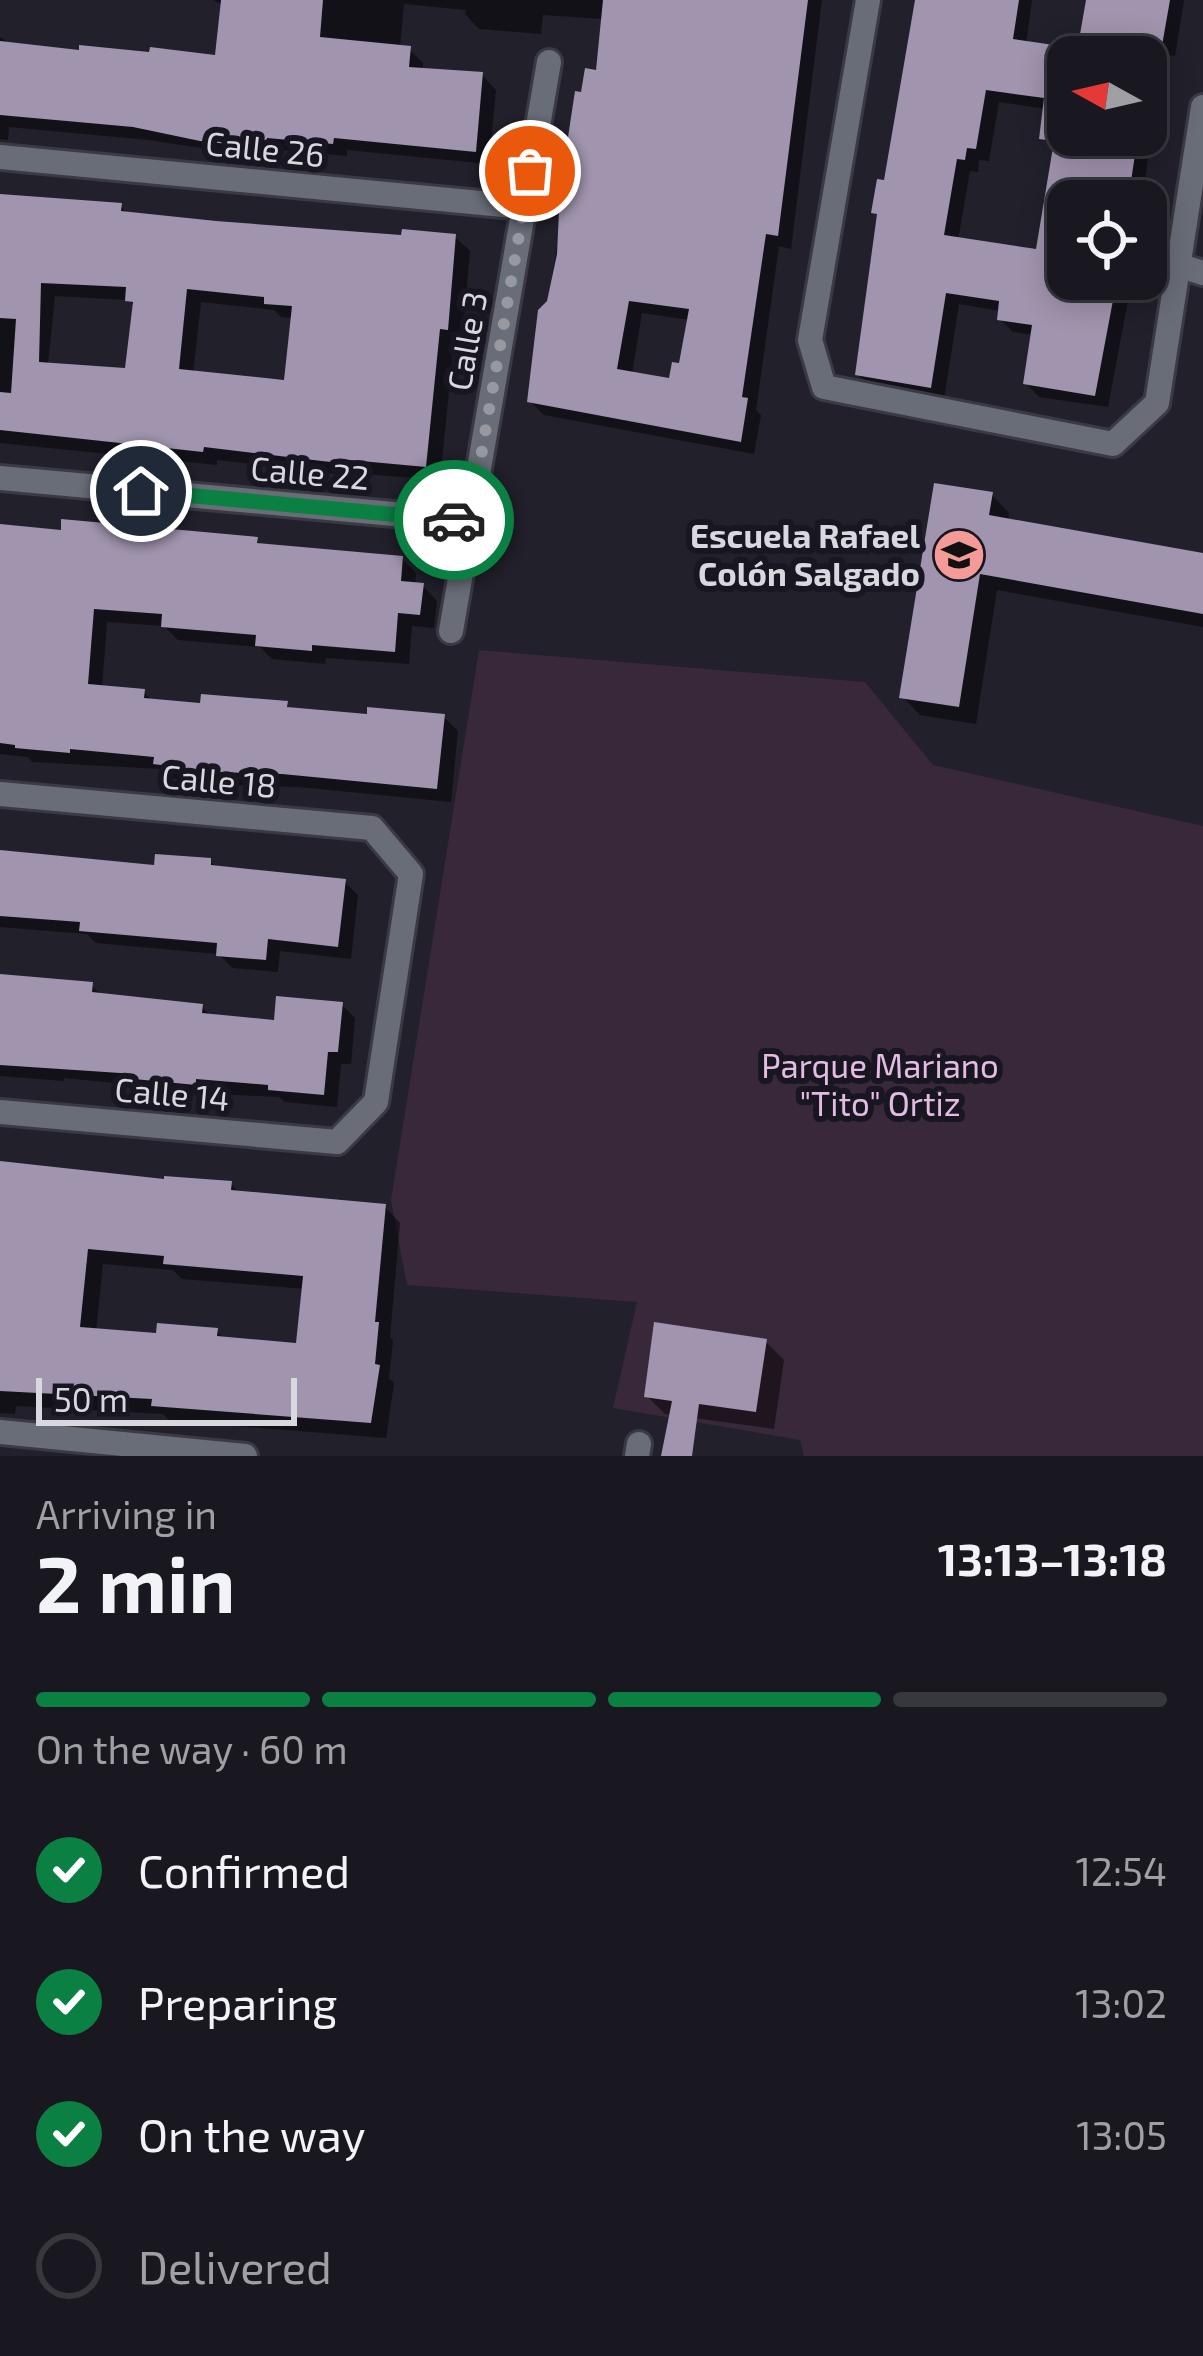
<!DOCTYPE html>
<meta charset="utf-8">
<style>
body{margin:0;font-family:"Exo 2",sans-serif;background:#26252d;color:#f1f3f6;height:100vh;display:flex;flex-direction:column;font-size:45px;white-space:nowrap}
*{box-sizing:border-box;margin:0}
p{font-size:39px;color:#9fa0a5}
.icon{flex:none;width:66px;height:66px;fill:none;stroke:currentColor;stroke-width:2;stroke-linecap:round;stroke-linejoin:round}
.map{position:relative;height:1456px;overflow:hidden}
.sheet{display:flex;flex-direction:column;background:#191820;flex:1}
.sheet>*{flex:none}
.needle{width:78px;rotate:278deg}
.buttons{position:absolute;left:1047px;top:36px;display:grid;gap:24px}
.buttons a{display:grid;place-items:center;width:120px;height:120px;border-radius:24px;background:#191820;box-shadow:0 6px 30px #0003,0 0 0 3px #37373e;font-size:60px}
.scale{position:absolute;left:36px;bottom:30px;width:261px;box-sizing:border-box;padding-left:12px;border:6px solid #d8d8df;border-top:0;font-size:33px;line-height:42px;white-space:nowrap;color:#d8d8df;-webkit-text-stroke:9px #181721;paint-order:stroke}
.pin{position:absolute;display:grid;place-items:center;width:102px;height:102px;color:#fff;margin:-51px;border:6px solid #fff;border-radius:50%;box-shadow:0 3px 12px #0007}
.courier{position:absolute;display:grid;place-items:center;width:120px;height:120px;margin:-60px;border:9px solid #0b8043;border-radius:50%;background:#fff;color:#222;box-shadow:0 3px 15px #0007}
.overview em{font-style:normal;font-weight:700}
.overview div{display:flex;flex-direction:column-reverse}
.overview{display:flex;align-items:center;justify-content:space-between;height:204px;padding:0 36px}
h1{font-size:78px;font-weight:700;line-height:90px}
.bar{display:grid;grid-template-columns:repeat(4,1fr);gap:18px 12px;align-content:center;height:144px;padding:0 36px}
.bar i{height:15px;border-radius:9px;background:#37373e}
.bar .current{background:#0b8043}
.bar p{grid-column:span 4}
ol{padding:0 36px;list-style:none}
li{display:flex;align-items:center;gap:36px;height:132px}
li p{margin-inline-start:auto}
li .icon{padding:12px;border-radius:50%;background:#0b8043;color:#fff;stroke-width:4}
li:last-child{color:#9fa0a5}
li i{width:66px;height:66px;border:6px solid #37373e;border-radius:50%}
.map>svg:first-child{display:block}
</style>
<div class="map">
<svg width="1203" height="1456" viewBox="0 0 1203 1456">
<rect width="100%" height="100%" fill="#21202b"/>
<!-- green -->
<path fill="#392839" d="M479,650L865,682L933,765L1203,826V1456H804L800,1440L613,1408L637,1302L407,1285L391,1200Z"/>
<!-- shadow -->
<g fill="#0007" fill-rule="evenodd">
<path d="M213,0H822L791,249L779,246L756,410L761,415L754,454L544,415L530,401L584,95L599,74L604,19L543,15L541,34L479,29L465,14L466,10L404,4L400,48L409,49L423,63V71L482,75L496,90L489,164L347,150V156L281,150L280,160L149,140L9,127L8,140L0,139V37L11,45L81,53L218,58L224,6ZM642,313L690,320L682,367L671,381L632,374Z"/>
<path d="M916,0H1032L1026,44L1080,52L1089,0H1184L1175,56L1163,54L1142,201H1068V279H1132L1108,407L1039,397L1026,383L1033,335L1013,332L1000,319L1001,311L959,304L944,399L872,388L858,374L880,218L875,212L886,184ZM1068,57H1146V135H1068ZM999,102L1046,109L1042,138L1055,151L1039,253L958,240L970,171L978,172L979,160L989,161Z"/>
<path d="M0,203L120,206L129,215L404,238L455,237L470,251L462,343L454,342L440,480L353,473V476L217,460V465L0,443ZM55,296L128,300L136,308L128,372L48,364ZM201,302L274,310L281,317L293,318L287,383L193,374Z"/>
<path d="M992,495L1009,513L1008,522L1203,556V627L997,590L976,724L920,715L903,697Z"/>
<path d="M0,527L256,540L263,546L402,559L416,573L415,586H423L437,601L434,628L412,626L409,664L326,658L325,664L272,659L260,647L178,640L164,626L107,622L102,688L143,692L154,702L203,706L286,704L293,711L369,717H444L458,731L451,802L299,787L233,785L170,778L161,769L32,762L28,757L0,754Z"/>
<path d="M0,849L4,853L157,868L210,861L217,868L345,882L358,895L351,959L280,951L278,972L233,968L218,954L96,943L87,934L0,927Z"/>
<path d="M0,977L91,985L103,996L202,1007L212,1017L277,1023L342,1005L355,1018L351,1064H341L337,1107L285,1102L279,1097L151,1091L145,1086L64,1078V1081L0,1076V1081Z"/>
<path d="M0,1165L166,1182L231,1184L241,1194L385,1207L400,1223L390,1337L393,1341L389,1378L394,1383L386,1438L170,1421L163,1414L16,1406L15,1414L0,1413ZM103,1264L173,1270L182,1279L305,1289L299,1346L225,1340L217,1331L159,1337L96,1331Z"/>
<path d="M766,1342L784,1360L774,1429L665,1414L647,1396Z"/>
</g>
<!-- building -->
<g fill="#a194ae" fill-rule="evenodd">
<path d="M221,0H323L320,37L411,46L409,67L483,72L476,152L334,138L333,144L267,138L266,148L200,141L133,127L0,115V41L79,50V45L149,52L150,47L215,55Z"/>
<path d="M603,0H808L778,236L766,234L742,397L748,398L741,442L527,402L538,310L547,301L557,254L560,190L575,91L581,92L585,68L596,70ZM629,301L689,309L679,363L672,362L669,378L617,369Z"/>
<path d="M915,0H1019L1013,39L1068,47V135H1138L1128,201H1068V279H1117L1095,396L1023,384L1032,325L997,320L999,301L946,293L931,388L855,375L877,214L871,213L877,179L884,180ZM986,90L1044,98L1039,139L1054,141L1036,249L944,235L957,159L965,160L967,148L976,149Z"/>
<path d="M1086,0H1170L1160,57H1076Z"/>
<path d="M0,194L122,203L121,211L216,221L401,235L402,229L456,234L448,330L440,329L426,467L339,459V463L204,447L203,452L0,430V392L11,393L16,319L0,318ZM41,283L126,287L125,301L133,302L125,368L39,362ZM187,289L264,297V304L292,306L284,380L179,369Z"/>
<path d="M934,483L993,492L989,515L1203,553V614L980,574L959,707L899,698Z"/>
<path d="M61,519L258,537L257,543L403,556L401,581L424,583L420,615L398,613L395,652L312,645V651L255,646L256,635L161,627L162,614L94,609L88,684L145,689L144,698L200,703L201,694L288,701L287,707L367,714V707L445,714L437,789L282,774L216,772L153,764L154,757L70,749V753L15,748V745L0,743V524L61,530Z"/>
<path d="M0,850L154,865L155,854L211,858V865L346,879L338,947L268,939L266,960L216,956L217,943L79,931L80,922L0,916Z"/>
<path d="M0,974L93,982L92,992L203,1004L202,1013L274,1020L276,996L343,1002L338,1052H328L324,1095L268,1090V1085L196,1079V1085L134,1079L135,1074L0,1065Z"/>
<path d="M0,1161L164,1179V1176L232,1181L231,1190L386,1204L375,1322H379L375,1364L380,1365L371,1423L151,1406L152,1399L0,1391ZM88,1249L164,1256L163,1264L303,1276L296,1343L217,1336L218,1328L157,1323L156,1333L80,1327Z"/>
<path d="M654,1322L767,1339L756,1412L699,1404L692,1456H661L672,1401L644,1397Z"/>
</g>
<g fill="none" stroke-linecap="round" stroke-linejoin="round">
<!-- street casing -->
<g stroke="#3b3a44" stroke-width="30">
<g id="street">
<path d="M868,0L810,340L824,387L1113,444L1157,403L1203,107"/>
<path d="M0,157L523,207"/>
<path d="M1178,265L1203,273"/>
<path d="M0,478L470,521"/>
<path d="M451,631L549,62"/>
<path d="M0,794L372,828L411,874L376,1102L337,1142L0,1112"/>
<path d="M0,1432L245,1456"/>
<path d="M637,1456L639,1444"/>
</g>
</g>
<!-- street -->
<use href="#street" stroke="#696d78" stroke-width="24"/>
</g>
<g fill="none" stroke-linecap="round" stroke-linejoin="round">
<!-- done -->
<path stroke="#9898a0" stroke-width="12" stroke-dasharray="0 21.6" d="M454,520L470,521L530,171"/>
<!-- route -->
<path stroke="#0b8043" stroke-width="15" d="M141,491L454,520"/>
</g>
<!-- icons -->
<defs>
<g id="school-disc" transform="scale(2.7)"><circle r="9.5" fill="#f59b97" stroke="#181721"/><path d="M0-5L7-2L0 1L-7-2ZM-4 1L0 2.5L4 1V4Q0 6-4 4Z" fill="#111"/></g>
</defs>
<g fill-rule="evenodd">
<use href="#school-disc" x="959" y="555"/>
</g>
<g text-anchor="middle" stroke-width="12" stroke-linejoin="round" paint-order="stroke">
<!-- street labels -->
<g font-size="33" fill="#d8d8df" stroke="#181721">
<text transform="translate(265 149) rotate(6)" y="12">Calle 26</text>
<text transform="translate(467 341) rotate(-80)" y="12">Calle 3</text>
<text transform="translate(310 473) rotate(5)" y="12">Calle 22</text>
<text transform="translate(219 781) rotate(5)" y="12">Calle 18</text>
<text transform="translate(172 1094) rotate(5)" y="12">Calle 14</text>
</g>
<!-- poi labels -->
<g font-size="33" font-weight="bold" fill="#d8d8df" stroke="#181721" text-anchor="end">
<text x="920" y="548">Escuela Rafael<tspan x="920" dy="38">Colón Salgado</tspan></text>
</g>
<!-- park labels -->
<g font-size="33" fill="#e4bbe3" stroke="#181721">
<text x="880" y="1078">Parque Mariano<tspan x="880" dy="38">"Tito" Ortiz</tspan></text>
</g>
</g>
</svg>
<div class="buttons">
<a><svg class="needle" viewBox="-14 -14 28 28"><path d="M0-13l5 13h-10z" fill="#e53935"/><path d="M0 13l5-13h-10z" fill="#9fa0a5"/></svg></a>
<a><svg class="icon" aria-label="locate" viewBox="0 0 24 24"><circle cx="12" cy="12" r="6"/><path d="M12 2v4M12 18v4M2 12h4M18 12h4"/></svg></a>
</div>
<div class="scale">50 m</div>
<div class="pin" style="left:530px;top:171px;background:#ea580c"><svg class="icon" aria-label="bag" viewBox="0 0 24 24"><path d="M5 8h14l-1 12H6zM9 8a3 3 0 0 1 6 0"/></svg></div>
<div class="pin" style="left:141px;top:491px;background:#1f2937"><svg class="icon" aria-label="home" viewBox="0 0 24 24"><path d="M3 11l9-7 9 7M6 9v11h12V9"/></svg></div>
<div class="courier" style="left:454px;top:520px"><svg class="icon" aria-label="car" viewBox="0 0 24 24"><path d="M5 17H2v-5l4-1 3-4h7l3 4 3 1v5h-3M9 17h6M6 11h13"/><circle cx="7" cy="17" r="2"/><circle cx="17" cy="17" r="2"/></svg></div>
</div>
<section class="sheet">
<div class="overview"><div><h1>2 min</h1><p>Arriving in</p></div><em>13:13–13:18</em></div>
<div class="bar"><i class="current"></i><i class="current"></i><i class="current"></i><i></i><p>On the way · 60 m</p></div>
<ol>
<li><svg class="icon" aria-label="check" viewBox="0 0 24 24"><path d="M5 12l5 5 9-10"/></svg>Confirmed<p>12:54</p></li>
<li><svg class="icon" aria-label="check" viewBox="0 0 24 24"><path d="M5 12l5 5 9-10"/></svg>Preparing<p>13:02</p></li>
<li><svg class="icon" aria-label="check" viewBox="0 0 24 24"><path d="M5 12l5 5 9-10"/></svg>On the way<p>13:05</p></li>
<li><i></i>Delivered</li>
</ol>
</section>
